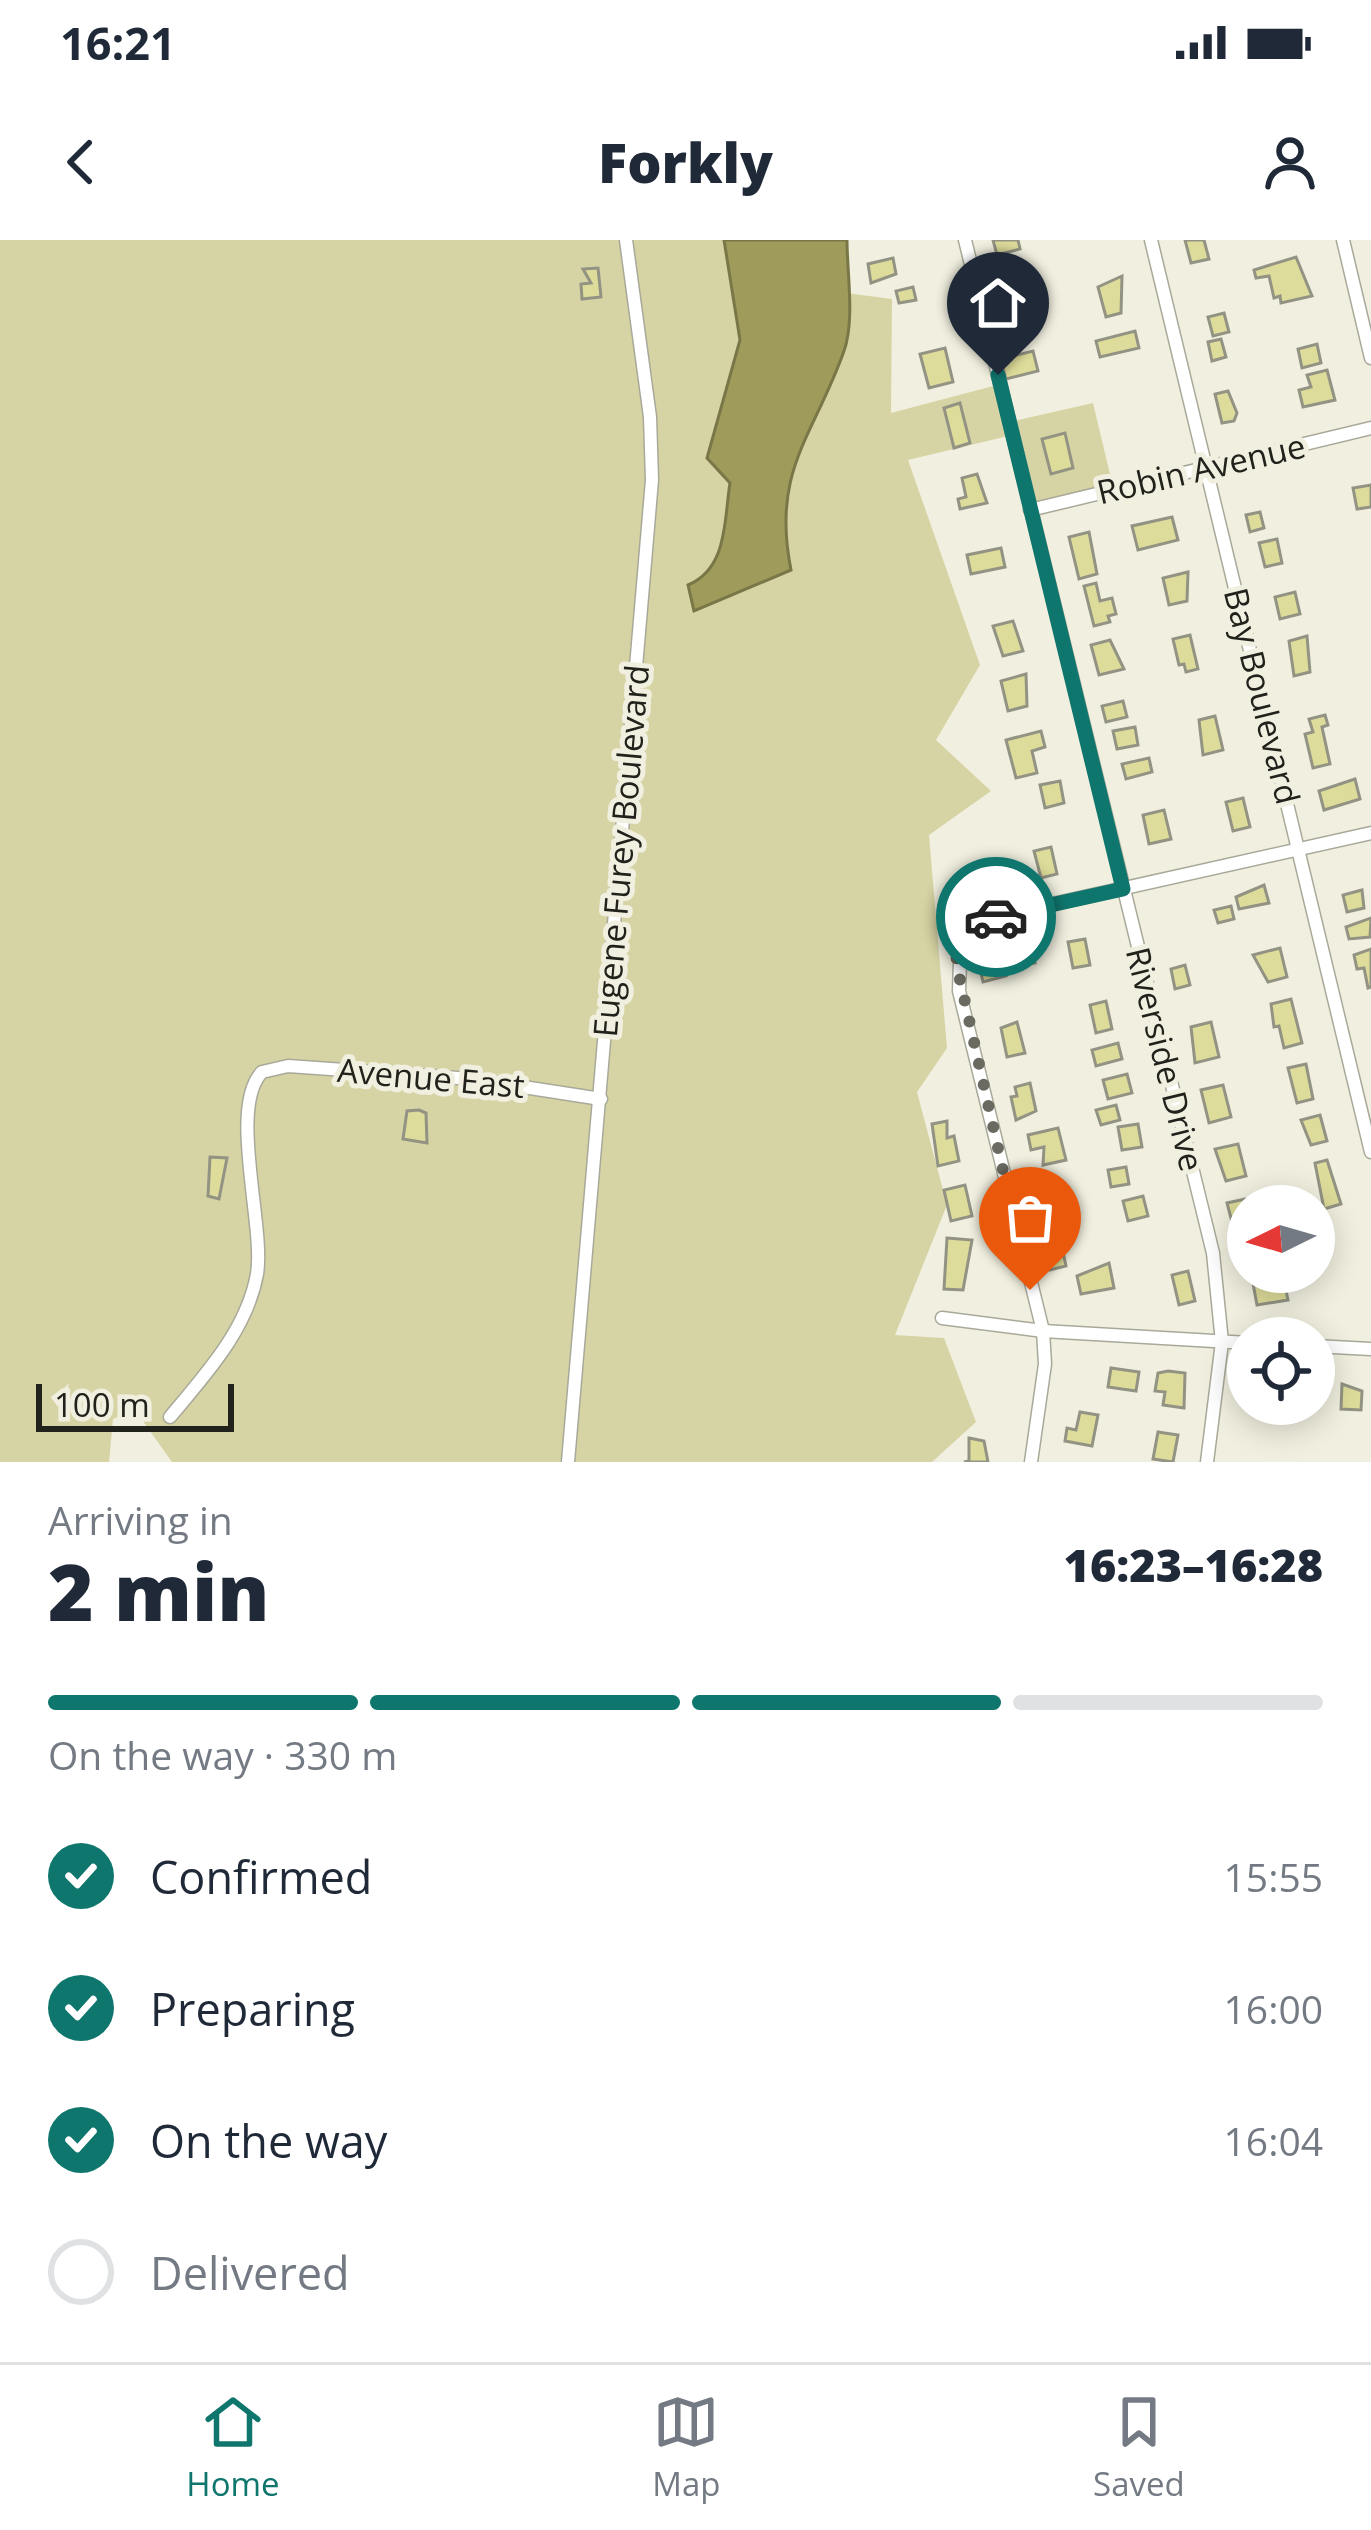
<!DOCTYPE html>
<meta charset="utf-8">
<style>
body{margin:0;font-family:"Open Sans",sans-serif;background:#f2f2f3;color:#1f2937;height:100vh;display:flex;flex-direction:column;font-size:45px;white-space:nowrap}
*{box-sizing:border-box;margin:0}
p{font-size:39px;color:#747a83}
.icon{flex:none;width:66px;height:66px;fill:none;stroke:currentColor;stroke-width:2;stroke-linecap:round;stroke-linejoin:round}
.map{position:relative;height:1222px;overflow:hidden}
.side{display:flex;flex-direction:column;background:#fff;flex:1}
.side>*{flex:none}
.needle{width:78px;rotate:265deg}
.tools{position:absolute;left:1227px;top:945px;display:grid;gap:24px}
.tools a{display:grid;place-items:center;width:108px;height:108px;border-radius:50%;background:#fff;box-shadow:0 6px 30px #0003;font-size:60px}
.scale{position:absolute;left:36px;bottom:30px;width:198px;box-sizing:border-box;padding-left:12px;border:6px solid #22221c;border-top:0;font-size:33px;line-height:42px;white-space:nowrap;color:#22221c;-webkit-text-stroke:9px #f1f0e0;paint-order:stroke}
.pin{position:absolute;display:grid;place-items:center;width:102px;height:102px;color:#fff;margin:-123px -51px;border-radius:50% 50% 50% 0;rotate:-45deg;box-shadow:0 0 12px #0007}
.pin .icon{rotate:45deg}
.courier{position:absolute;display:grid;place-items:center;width:120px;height:120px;margin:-60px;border:9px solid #0f766e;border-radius:50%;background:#fff;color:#222;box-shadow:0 3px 15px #0007}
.overview em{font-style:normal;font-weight:800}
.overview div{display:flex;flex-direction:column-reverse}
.overview{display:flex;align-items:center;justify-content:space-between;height:204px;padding:0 48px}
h1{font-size:78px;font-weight:800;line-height:90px}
.bar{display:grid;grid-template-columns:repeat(4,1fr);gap:18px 12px;align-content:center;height:144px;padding:0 48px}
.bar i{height:15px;border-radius:9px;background:#e0e1e3}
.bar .on{background:#0f766e}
.bar p{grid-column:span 4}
ol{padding:0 48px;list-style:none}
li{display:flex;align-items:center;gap:36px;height:132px}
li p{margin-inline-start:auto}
li .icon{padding:12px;border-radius:50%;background:#0f766e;color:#fff;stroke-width:4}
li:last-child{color:#747a83}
li i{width:66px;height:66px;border:6px solid #e0e1e3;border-radius:50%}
.status{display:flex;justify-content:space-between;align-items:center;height:84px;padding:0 60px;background:#fff;direction:ltr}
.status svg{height:33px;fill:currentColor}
header{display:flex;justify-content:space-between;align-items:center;height:156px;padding:0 48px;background:#fff;font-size:54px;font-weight:800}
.tabs{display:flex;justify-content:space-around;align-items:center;height:168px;border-top:3px solid #e0e1e3;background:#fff;font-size:33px;color:#747a83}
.tabs a{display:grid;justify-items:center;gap:6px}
.tabs .on{color:#0f766e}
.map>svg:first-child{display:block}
</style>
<div class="status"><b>16:21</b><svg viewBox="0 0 49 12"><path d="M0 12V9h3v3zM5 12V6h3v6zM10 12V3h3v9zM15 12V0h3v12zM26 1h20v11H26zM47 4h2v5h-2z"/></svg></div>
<header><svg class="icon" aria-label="back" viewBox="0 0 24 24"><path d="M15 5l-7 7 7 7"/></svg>Forkly<svg class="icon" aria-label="person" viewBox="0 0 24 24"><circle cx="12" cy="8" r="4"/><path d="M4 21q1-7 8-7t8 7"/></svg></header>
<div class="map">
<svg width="1371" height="1222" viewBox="0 0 1371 1222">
<rect width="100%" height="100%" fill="#f1f0e0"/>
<!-- green -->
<path fill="#d6d4a4" d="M0,0H724L740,100L707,217L730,242L717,333L695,371L781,278L846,53L892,59L891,173L997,145L1005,183L1093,163L1115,255L1026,272L1008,196L908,220L980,425L936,500L991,551L929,595L947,808L917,852L947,965L895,1095L944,1098L976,1182L932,1222H172L135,1170L113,1179L109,1222H0Z"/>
<!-- water -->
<path fill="#9e9b5b" stroke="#797748" stroke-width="3" d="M724,0H847C847,33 855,80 844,111C814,196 771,230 791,330L694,371L688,345C728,328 724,280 730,243L707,218L740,100Z"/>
<!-- building -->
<g fill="#dedc9a" stroke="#939384" stroke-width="3">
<path d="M993,0H1018L1020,9L997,15Z"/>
<path d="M1185,0H1204L1209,19L1191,23Z"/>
<path d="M1296,17L1312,56L1281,63L1280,56L1274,58L1269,36L1256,38L1254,30Z"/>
<path d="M893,18L896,34L871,43L868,24Z"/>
<path d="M598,28L601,57L582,59L581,44L591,43L583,29Z"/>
<path d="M1122,36L1121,73L1106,77L1098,47Z"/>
<path d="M913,47L916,60L899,63L896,51Z"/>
<path d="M1224,73L1229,92L1213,96L1208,77Z"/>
<path d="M1135,91L1139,108L1100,117L1096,101Z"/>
<path d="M1221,99L1226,117L1212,121L1208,102Z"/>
<path d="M1317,104L1321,123L1302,128L1298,109Z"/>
<path d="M945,108L953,142L929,148L920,114Z"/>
<path d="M1033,111L1038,131L1006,139L1001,119Z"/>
<path d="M1327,130L1335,160L1303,167L1299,150L1311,147L1307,135Z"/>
<path d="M1228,151L1237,173L1234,181L1222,183L1215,154Z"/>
<path d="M960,163L970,203L954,208L944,168Z"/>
<path d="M1065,193L1073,228L1051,234L1042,199Z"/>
<path d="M977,234L987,263L960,269L958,259L966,257L962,238Z"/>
<path d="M1371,245V267L1357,269L1353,248Z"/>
<path d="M1260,272L1264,288L1250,292L1246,275Z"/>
<path d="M1172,277L1178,300L1138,310L1132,286Z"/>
<path d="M1089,292L1097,334L1079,339L1069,297Z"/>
<path d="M1277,299L1282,323L1265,327L1259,303Z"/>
<path d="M1001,308L1005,327L971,334L967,315Z"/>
<path d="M1188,332L1187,361L1169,365L1163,338Z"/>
<path d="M1096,343L1100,361L1112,358L1116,374L1108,376L1110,382L1094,386L1084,346Z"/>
<path d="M1295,352L1300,374L1280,379L1275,357Z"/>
<path d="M1013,381L1023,411L1003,416L993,386Z"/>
<path d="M1190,395L1198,429L1186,432L1184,424L1179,425L1173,399Z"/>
<path d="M1307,396L1310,432L1294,436L1289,401Z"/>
<path d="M1110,400L1124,429L1099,435L1091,405Z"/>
<path d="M1026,434L1027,466L1008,471L1001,441Z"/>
<path d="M1123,461L1127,477L1106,482L1102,466Z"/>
<path d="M1325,475L1328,485L1322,487L1330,524L1313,528L1305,494L1313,492L1309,479Z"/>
<path d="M1215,476L1223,510L1203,515L1199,480Z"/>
<path d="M1135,487L1138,505L1117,509L1113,491Z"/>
<path d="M1041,491L1045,507L1032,511L1037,533L1016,538L1006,500Z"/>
<path d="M1149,518L1152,532L1126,539L1122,524Z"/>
<path d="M1355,539L1360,559L1324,570L1319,551Z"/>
<path d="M1060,541L1064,563L1045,568L1040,545Z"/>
<path d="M1243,558L1250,587L1233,591L1226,562Z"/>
<path d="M1164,570L1171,599L1149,604L1143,575Z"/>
<path d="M1051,607L1057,634L1041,638L1034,611Z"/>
<path d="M1264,645L1269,663L1239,669L1236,657Z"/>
<path d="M1362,650L1364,668L1347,672L1343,655Z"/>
<path d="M1231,666L1234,679L1218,683L1214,670Z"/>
<path d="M1371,678L1370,697L1349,699L1346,687Z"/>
<path d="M1085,699L1090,725L1073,728L1068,702Z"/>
<path d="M1032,707L1035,723L1004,727L1006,736L983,742L978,720Z"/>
<path d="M1280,708L1287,737L1268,742L1253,715Z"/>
<path d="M1371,709V747L1368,748L1364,728L1357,729L1354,715Z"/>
<path d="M1185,725L1190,745L1175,749L1171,729Z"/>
<path d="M1291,759L1302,803L1284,808L1279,786L1274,787L1271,764Z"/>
<path d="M1106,761L1112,789L1096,793L1090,765Z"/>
<path d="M1017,782L1025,813L1007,817L1001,788Z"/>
<path d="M1211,782L1219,817L1195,823L1191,787Z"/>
<path d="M1118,803L1122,819L1096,826L1092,810Z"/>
<path d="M1306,824L1313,859L1297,863L1288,828Z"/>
<path d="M1127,834L1132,853L1108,859L1103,840Z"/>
<path d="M1030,843L1036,871L1016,880L1011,857L1017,856L1015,847Z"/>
<path d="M1223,845L1231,877L1209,883L1201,850Z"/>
<path d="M1116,865L1120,880L1101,885L1096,870Z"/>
<path d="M419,870L426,873L427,903L403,899L407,871Z"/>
<path d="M1320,875L1327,901L1311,905L1301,880Z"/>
<path d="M947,881V898L954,896L959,921L938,926L932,884Z"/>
<path d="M1138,884L1142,907L1122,910L1118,887Z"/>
<path d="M1058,888L1066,920L1043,925L1044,907L1031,910L1028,895Z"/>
<path d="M1238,904L1246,936L1226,941L1215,909Z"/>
<path d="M210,917L227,918L219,959L208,956Z"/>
<path d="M1327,920L1341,964L1324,969L1315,923Z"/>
<path d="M1126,927L1129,944L1111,947L1108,930Z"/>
<path d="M965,945L972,976L951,981L944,950Z"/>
<path d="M1143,956L1148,976L1128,981L1123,961Z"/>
<path d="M1245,959L1248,978L1232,982L1227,963Z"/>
<path d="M1069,960L1075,984L1061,988L1050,964Z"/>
<path d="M947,998L972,1000L963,1050L944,1049Z"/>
<path d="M1061,1003L1066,1026L1050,1030L1045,1006Z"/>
<path d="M1109,1023L1114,1048L1081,1054L1077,1036Z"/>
<path d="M1188,1031L1195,1061L1179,1065L1172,1035Z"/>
<path d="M1266,1035L1267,1043L1284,1041L1288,1060L1257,1065L1252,1038Z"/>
<path d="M1111,1128L1139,1132L1136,1151L1108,1147Z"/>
<path d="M1168,1131L1185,1133L1184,1168L1163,1165L1165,1152L1155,1151L1158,1133Z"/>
<path d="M1342,1144L1362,1151L1361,1170L1341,1169Z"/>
<path d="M1080,1172L1098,1175L1092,1206L1065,1201L1067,1188L1076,1190Z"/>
<path d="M1158,1192L1178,1195L1173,1222L1153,1219Z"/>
<path d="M969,1198L984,1201L988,1222H964L969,1221Z"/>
</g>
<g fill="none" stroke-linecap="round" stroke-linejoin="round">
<!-- minor casing -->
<g stroke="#a9a99a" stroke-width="15">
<g id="minor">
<path d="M965,0L1213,1013L1222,1102L1207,1222"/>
<path d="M1151,0L1371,912"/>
<path d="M1343,0L1371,118"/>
<path d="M1030,270L1371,188"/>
<path d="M942,1078L1043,1091L1248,1103"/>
<path d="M1314,1106L1371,1109"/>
<path d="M170,1177C205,1135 247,1090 257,1034C265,986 228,867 262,832L288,826L472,839L601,859"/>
<path d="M568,1222L652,240L650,177L626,0"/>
<path d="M1031,1222L1045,1124L1043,1091L959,751L961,692L995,677L1371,593"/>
</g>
</g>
<!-- minor -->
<use href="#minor" stroke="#fff" stroke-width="12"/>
</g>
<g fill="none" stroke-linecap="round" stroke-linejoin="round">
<!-- done -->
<path stroke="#6a6a61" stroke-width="12" stroke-dasharray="0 21.6" d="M996,677L961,692L956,722L1030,1050"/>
<!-- route -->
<path stroke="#0f766e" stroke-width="15" d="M996,677L1123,649L998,135"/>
</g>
<g text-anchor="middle" stroke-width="10" stroke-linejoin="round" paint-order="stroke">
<!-- street labels -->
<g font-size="33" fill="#22221c" stroke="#f1f0e0">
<text transform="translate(1201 229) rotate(-13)" y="12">Robin Avenue</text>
<text transform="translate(1262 456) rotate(76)" y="12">Bay Boulevard</text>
<text transform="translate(621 611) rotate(-85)" y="12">Eugene Furey Boulevard</text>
<text transform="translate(1165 819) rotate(76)" y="12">Riverside Drive</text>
<text transform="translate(431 838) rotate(5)" y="12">Avenue East</text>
</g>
</g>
</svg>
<div class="tools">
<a><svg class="needle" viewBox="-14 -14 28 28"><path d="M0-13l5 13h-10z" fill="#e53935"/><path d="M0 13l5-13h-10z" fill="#747a83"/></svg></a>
<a><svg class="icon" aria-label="locate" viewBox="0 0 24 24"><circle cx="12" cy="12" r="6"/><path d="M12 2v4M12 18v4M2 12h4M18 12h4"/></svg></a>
</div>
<div class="scale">100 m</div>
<div class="pin" style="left:1030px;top:1050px;background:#ea580c"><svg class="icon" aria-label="bag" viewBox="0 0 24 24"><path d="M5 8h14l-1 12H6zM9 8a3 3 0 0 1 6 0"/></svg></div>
<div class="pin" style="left:998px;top:135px;background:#1f2937"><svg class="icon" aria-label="home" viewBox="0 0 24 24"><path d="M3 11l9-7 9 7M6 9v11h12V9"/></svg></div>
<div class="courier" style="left:996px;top:677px"><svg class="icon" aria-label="car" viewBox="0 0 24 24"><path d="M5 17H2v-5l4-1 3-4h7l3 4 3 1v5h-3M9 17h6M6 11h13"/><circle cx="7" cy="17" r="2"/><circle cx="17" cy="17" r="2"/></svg></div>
</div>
<section class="side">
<div class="overview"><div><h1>2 min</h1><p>Arriving in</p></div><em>16:23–16:28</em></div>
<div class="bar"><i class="on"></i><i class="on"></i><i class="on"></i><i></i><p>On the way · 330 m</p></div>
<ol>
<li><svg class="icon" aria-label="check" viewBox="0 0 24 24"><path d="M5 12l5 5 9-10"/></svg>Confirmed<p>15:55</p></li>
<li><svg class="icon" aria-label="check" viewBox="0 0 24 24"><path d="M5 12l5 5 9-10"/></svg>Preparing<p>16:00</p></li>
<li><svg class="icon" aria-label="check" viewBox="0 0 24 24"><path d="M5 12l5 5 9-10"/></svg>On the way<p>16:04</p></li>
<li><i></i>Delivered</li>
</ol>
</section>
<nav class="tabs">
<a class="on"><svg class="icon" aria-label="home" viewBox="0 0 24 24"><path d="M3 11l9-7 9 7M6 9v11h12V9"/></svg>Home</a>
<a><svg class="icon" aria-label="map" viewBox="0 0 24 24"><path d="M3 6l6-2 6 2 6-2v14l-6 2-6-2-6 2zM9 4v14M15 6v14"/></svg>Map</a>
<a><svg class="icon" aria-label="saved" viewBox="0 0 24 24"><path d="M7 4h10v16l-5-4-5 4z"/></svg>Saved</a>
</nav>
